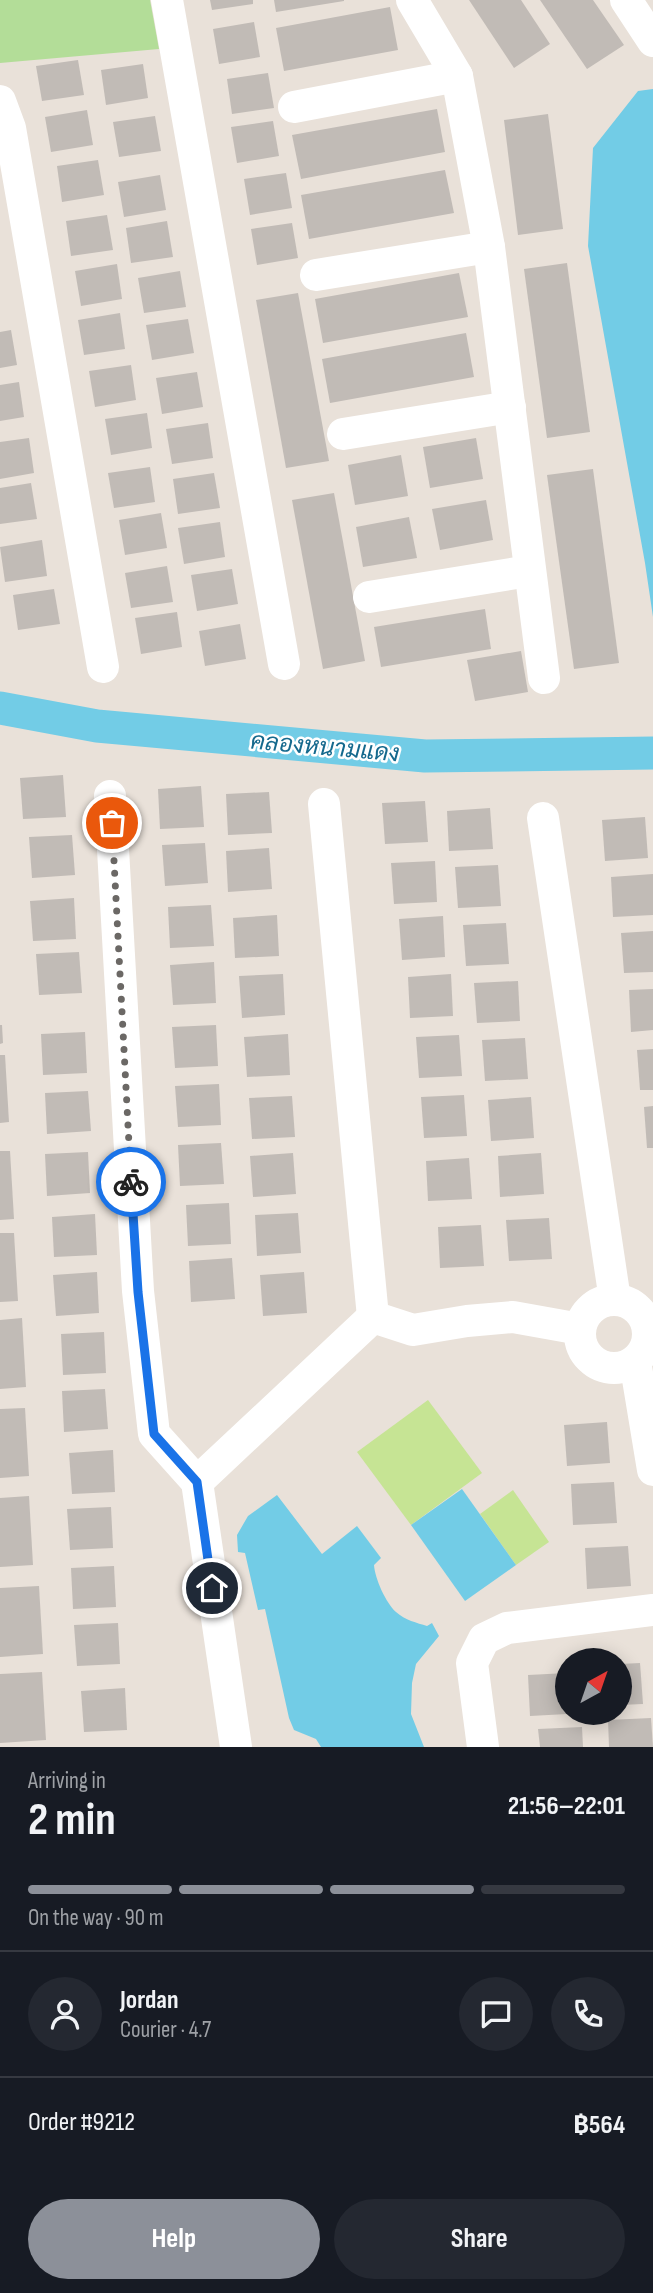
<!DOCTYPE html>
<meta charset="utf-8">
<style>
body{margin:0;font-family:"Sofia Sans Condensed",Sarabun,sans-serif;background:#242831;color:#f1f3f6;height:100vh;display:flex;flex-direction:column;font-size:26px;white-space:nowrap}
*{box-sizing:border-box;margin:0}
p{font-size:23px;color:#9ea1a6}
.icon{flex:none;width:38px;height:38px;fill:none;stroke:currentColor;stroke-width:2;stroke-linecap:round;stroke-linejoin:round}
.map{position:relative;height:1747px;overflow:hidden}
.details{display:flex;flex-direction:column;background:#171b24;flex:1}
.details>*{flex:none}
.needle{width:46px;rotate:40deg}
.fabs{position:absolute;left:555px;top:1648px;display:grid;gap:14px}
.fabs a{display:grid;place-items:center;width:77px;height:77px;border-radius:50%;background:#171b24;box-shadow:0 4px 18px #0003;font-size:35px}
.pin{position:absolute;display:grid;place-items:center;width:60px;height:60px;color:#fff;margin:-30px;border:4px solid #fff;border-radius:50%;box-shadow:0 2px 7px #0007}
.courier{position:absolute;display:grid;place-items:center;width:70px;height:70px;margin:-35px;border:5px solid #1a73e8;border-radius:50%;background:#fff;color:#222;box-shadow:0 2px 9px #0007}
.summary em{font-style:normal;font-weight:700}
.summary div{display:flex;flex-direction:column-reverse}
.summary{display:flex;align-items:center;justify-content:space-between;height:119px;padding:0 28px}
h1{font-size:46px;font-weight:700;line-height:52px}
.bar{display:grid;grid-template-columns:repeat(4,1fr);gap:10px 7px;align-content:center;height:84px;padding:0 28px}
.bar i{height:9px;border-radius:5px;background:#363941}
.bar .current{background:#8c9099}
.bar p{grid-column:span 4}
.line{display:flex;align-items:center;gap:18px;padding:0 28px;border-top:2px solid #363941}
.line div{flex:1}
.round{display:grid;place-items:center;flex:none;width:74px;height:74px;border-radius:37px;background:#242831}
.button{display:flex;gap:14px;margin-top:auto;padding:14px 28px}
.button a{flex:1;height:80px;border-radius:42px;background:#8c9099;color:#fff;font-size:28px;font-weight:700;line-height:80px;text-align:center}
.button a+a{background:#242831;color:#f1f3f6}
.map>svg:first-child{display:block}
</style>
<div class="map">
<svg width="653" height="1747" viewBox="0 0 653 1747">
<rect width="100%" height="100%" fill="#e9e1d9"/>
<!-- green -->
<path fill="#b3dd98" d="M0,0H150L159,49L0,63Z"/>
<!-- pitch -->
<g fill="#c6e494">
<path d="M428,1400L482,1473L411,1525L357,1452Z"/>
<path d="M513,1490L549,1542L516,1565L480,1514Z"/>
</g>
<!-- water -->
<g fill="#72cce6">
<path d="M653,89V617L645,563L588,246L593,148L638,91Z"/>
<path d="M462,1489L516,1565L465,1601L411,1525Z"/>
<path d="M277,1495L322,1554L357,1526L381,1558L374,1565C375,1579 386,1603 396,1612C405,1620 417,1623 427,1626L432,1623L439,1636L416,1664L412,1683L411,1714L424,1747H321L316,1739L294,1730L289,1718L265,1609L258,1610L245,1553L238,1552L237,1535L248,1516Z"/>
</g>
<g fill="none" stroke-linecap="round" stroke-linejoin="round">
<!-- canal -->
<path stroke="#72cce6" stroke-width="33" d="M0,708L97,726L425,756L653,753"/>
</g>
<!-- building -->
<g fill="#c1bbb6">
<path d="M210,0H253V4L212,10Z"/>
<path d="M274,0H344V1L276,12Z"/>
<path d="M469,0H521L550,44L514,68Z"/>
<path d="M540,0H593L624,45L587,69Z"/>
<path d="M390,7L398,50L284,71L276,28Z"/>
<path d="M254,22L260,57L219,64L213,29Z"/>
<path d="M78,60L84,95L42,101L36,66Z"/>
<path d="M143,64L148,98L106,105L101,70Z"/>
<path d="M268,73L274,108L232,114L227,79Z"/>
<path d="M437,109L445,152L301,179L292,135Z"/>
<path d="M87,110L93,145L51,152L45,117Z"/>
<path d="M548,114L563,229L518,235L504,120Z"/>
<path d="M155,116L161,151L119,157L113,122Z"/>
<path d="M273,121L279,156L237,163L231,127Z"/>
<path d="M98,160L104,195L62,202L57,166Z"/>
<path d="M445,170L454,213L309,239L301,195Z"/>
<path d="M286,173L292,208L250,215L244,179Z"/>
<path d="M160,175L166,210L124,217L118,182Z"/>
<path d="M107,215L113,250L71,256L66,221Z"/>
<path d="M167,221L173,257L131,263L126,228Z"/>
<path d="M292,223L298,258L257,265L251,229Z"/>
<path d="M567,263L590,432L547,438L524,269Z"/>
<path d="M117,264L122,299L81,306L75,271Z"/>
<path d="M180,271L186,307L144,313L138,278Z"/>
<path d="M459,273L468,317L323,343L315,299Z"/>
<path d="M298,293L329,461L286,468L256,300Z"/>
<path d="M120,313L125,349L84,355L78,320Z"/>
<path d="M188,319L194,353L152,360L146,325Z"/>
<path d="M11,330L17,365L0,368V332Z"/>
<path d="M466,333L474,377L330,403L322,359Z"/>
<path d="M131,365L136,400L95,407L89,371Z"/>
<path d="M197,372L203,407L162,414L156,378Z"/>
<path d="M19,382L24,417L0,421V385Z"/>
<path d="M147,413L152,448L111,455L105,419Z"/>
<path d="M208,423L213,458L172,464L166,429Z"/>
<path d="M29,438L34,473L0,479V442Z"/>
<path d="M476,438L483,479L430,488L423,447Z"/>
<path d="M401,455L408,496L355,505L348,465Z"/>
<path d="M150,467L155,502L114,508L108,473Z"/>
<path d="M593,469L619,663L574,669L547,475Z"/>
<path d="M214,473L220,508L178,514L173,479Z"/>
<path d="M31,483L37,519L0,524V488Z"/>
<path d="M334,493L365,661L323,669L292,500Z"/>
<path d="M486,500L493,540L440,550L432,509Z"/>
<path d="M161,513L167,548L125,555L119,520Z"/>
<path d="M409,517L417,558L363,567L356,527Z"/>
<path d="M220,522L225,557L184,564L178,528Z"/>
<path d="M42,540L47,576L5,582L0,547Z"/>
<path d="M167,566L173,602L131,608L125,573Z"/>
<path d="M232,569L238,604L197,611L191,575Z"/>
<path d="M54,589L60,624L18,630L13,595Z"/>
<path d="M485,609L491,649L381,667L374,627Z"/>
<path d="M177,612L182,647L141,654L135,618Z"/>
<path d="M240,624L246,659L205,666L199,631Z"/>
<path d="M521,651L528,692L475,701L467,660Z"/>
<path d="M63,775L66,817L23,819L20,778Z"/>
<path d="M201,786L204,827L160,829L158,789Z"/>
<path d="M269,792L272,833L228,835L226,794Z"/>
<path d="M425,801L428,842L385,844L382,803Z"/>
<path d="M490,808L493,849L449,851L447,811Z"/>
<path d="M645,817L648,858L605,861L602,820Z"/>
<path d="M72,835L75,875L32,878L29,837Z"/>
<path d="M205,843L208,883L165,886L162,845Z"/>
<path d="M269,848L272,889L228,892L226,851Z"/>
<path d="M435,861L437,902L394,904L391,863Z"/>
<path d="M498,865L501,906L458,908L455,867Z"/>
<path d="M653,874V915L613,917L611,877Z"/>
<path d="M74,898L76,939L33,941L30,901Z"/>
<path d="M211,905L214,946L170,948L168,907Z"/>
<path d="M277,915L279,956L235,958L233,918Z"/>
<path d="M443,916L445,957L402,960L399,919Z"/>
<path d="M506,923L509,964L466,966L463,925Z"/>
<path d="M653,931V972L624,973L621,933Z"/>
<path d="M79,952L82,993L39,995L36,954Z"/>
<path d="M214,962L216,1003L173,1005L170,965Z"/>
<path d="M283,974L285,1015L242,1018L239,976Z"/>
<path d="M451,974L453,1016L410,1018L408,977Z"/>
<path d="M518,981L520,1021L477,1023L474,983Z"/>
<path d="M653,989V1030L631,1032L629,990Z"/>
<path d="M0,1025H2L3,1043L0,1044Z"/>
<path d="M216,1025L218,1066L175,1068L172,1027Z"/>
<path d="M85,1032L87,1073L43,1075L41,1034Z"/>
<path d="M288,1034L290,1075L247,1077L244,1037Z"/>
<path d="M459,1035L462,1076L419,1078L416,1037Z"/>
<path d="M525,1038L528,1079L485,1081L482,1040Z"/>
<path d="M653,1049V1090H640L637,1050Z"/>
<path d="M0,1055H5L9,1122L0,1123Z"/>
<path d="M219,1084L221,1125L178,1127L175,1086Z"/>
<path d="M88,1091L91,1131L47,1134L45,1093Z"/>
<path d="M464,1095L467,1136L424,1138L421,1097Z"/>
<path d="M292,1096L295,1137L252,1139L249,1098Z"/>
<path d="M531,1097L534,1138L491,1141L488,1100Z"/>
<path d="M653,1106V1148H647L644,1107Z"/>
<path d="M221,1143L224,1184L180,1186L178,1145Z"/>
<path d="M0,1151H10L14,1219L0,1220Z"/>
<path d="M88,1152L90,1193L47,1196L45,1154Z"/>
<path d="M293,1153L296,1194L253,1197L250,1156Z"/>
<path d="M541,1153L544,1194L500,1197L498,1156Z"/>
<path d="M469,1158L472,1199L428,1201L426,1161Z"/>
<path d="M229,1203L231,1244L188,1246L186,1205Z"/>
<path d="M298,1213L301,1253L257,1256L255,1215Z"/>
<path d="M95,1214L97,1255L54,1257L52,1217Z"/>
<path d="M549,1218L552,1259L509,1261L506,1220Z"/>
<path d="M481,1225L484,1266L440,1268L438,1227Z"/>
<path d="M0,1233H14L18,1301L0,1302Z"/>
<path d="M232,1258L235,1299L191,1302L189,1261Z"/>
<path d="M97,1272L99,1313L56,1316L53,1275Z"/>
<path d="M304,1272L307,1313L263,1316L260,1275Z"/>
<path d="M22,1318L26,1387L0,1389V1320Z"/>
<path d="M104,1332L106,1373L63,1375L61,1334Z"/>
<path d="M105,1389L108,1429L64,1432L62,1391Z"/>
<path d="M25,1408L29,1476L0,1478V1409Z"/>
<path d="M607,1422L610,1463L567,1466L564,1425Z"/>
<path d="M113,1450L115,1492L72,1494L69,1453Z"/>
<path d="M614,1482L617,1523L573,1525L571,1484Z"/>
<path d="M29,1496L33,1565L0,1567V1498Z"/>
<path d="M111,1507L113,1548L70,1550L67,1509Z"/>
<path d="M628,1546L631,1586L587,1589L585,1548Z"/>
<path d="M114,1566L116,1607L73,1609L71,1568Z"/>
<path d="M39,1586L43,1654L0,1657V1588Z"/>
<path d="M118,1623L120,1664L77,1666L74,1625Z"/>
<path d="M640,1663L643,1704L620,1705V1664Z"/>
<path d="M42,1672L46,1740L0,1743V1674Z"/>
<path d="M567,1673V1714L530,1716L528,1675Z"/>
<path d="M125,1688L127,1730L84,1732L81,1691Z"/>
<path d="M651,1718L653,1747H609L608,1720Z"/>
<path d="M582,1727L583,1747H540L538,1729Z"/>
</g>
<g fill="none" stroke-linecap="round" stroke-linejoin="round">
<!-- minor -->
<g stroke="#fff" stroke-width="32">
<path d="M167,0L284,664"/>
<path d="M412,0L457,76L489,247L544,678"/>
<path d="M626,0L653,41"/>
<path d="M0,101L10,128L103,667"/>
<path d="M294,107L457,76"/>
<path d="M316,275L489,247"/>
<path d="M343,434L510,407"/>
<path d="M369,597L529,571"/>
<path d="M110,796L138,1291L154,1434L197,1482L373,1317L413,1330L467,1321L513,1317L580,1329"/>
<path d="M324,804L373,1317"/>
<path d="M543,818L615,1300"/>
<circle cx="614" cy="1334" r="34"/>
<path d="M635,1361L653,1470"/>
<path d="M197,1482L236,1747"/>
<path d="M483,1747L472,1663L484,1639L507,1628L653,1610"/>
</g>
</g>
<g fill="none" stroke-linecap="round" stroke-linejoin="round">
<!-- done -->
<path stroke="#6b6865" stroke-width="7" stroke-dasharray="0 12.6" d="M112,823L131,1182"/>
<!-- route -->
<path stroke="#1a73e8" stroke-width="9" d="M131,1182L138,1292L154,1434L197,1482L212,1588"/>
</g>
<g text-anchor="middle" stroke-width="5" stroke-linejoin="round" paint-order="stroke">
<!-- water labels -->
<g font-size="24" font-style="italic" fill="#15698d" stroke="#fff">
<text transform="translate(325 747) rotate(5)" y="8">คลองหนามแดง</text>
</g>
</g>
</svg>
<div class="fabs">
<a><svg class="needle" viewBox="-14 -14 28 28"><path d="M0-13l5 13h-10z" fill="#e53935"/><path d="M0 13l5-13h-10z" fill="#9ea1a6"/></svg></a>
</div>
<div class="pin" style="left:112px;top:823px;background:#ea580c"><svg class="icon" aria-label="bag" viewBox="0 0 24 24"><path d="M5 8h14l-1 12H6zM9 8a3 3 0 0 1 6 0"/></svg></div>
<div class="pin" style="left:212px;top:1588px;background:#1f2937"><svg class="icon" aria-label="home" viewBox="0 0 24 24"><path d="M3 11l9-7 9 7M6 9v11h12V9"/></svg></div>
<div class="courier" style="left:131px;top:1182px"><svg class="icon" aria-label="bike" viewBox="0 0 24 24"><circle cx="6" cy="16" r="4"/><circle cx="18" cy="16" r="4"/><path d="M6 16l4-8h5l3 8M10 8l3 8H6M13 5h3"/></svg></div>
</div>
<section class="details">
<div class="summary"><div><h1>2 min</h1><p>Arriving in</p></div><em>21:56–22:01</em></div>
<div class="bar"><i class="current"></i><i class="current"></i><i class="current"></i><i></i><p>On the way · 90 m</p></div>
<div class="line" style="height:126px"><a class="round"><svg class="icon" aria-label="person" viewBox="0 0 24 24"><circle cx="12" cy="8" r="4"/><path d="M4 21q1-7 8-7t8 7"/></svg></a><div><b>Jordan</b><p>Courier · 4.7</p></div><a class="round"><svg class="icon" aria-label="chat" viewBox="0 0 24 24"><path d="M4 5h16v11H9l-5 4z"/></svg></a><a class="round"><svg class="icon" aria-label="phone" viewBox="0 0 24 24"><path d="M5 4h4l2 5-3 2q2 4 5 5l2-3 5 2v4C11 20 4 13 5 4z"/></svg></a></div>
<div class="line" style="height:91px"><div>Order #9212</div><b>฿564</b></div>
<div class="button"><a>Help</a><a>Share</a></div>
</section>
